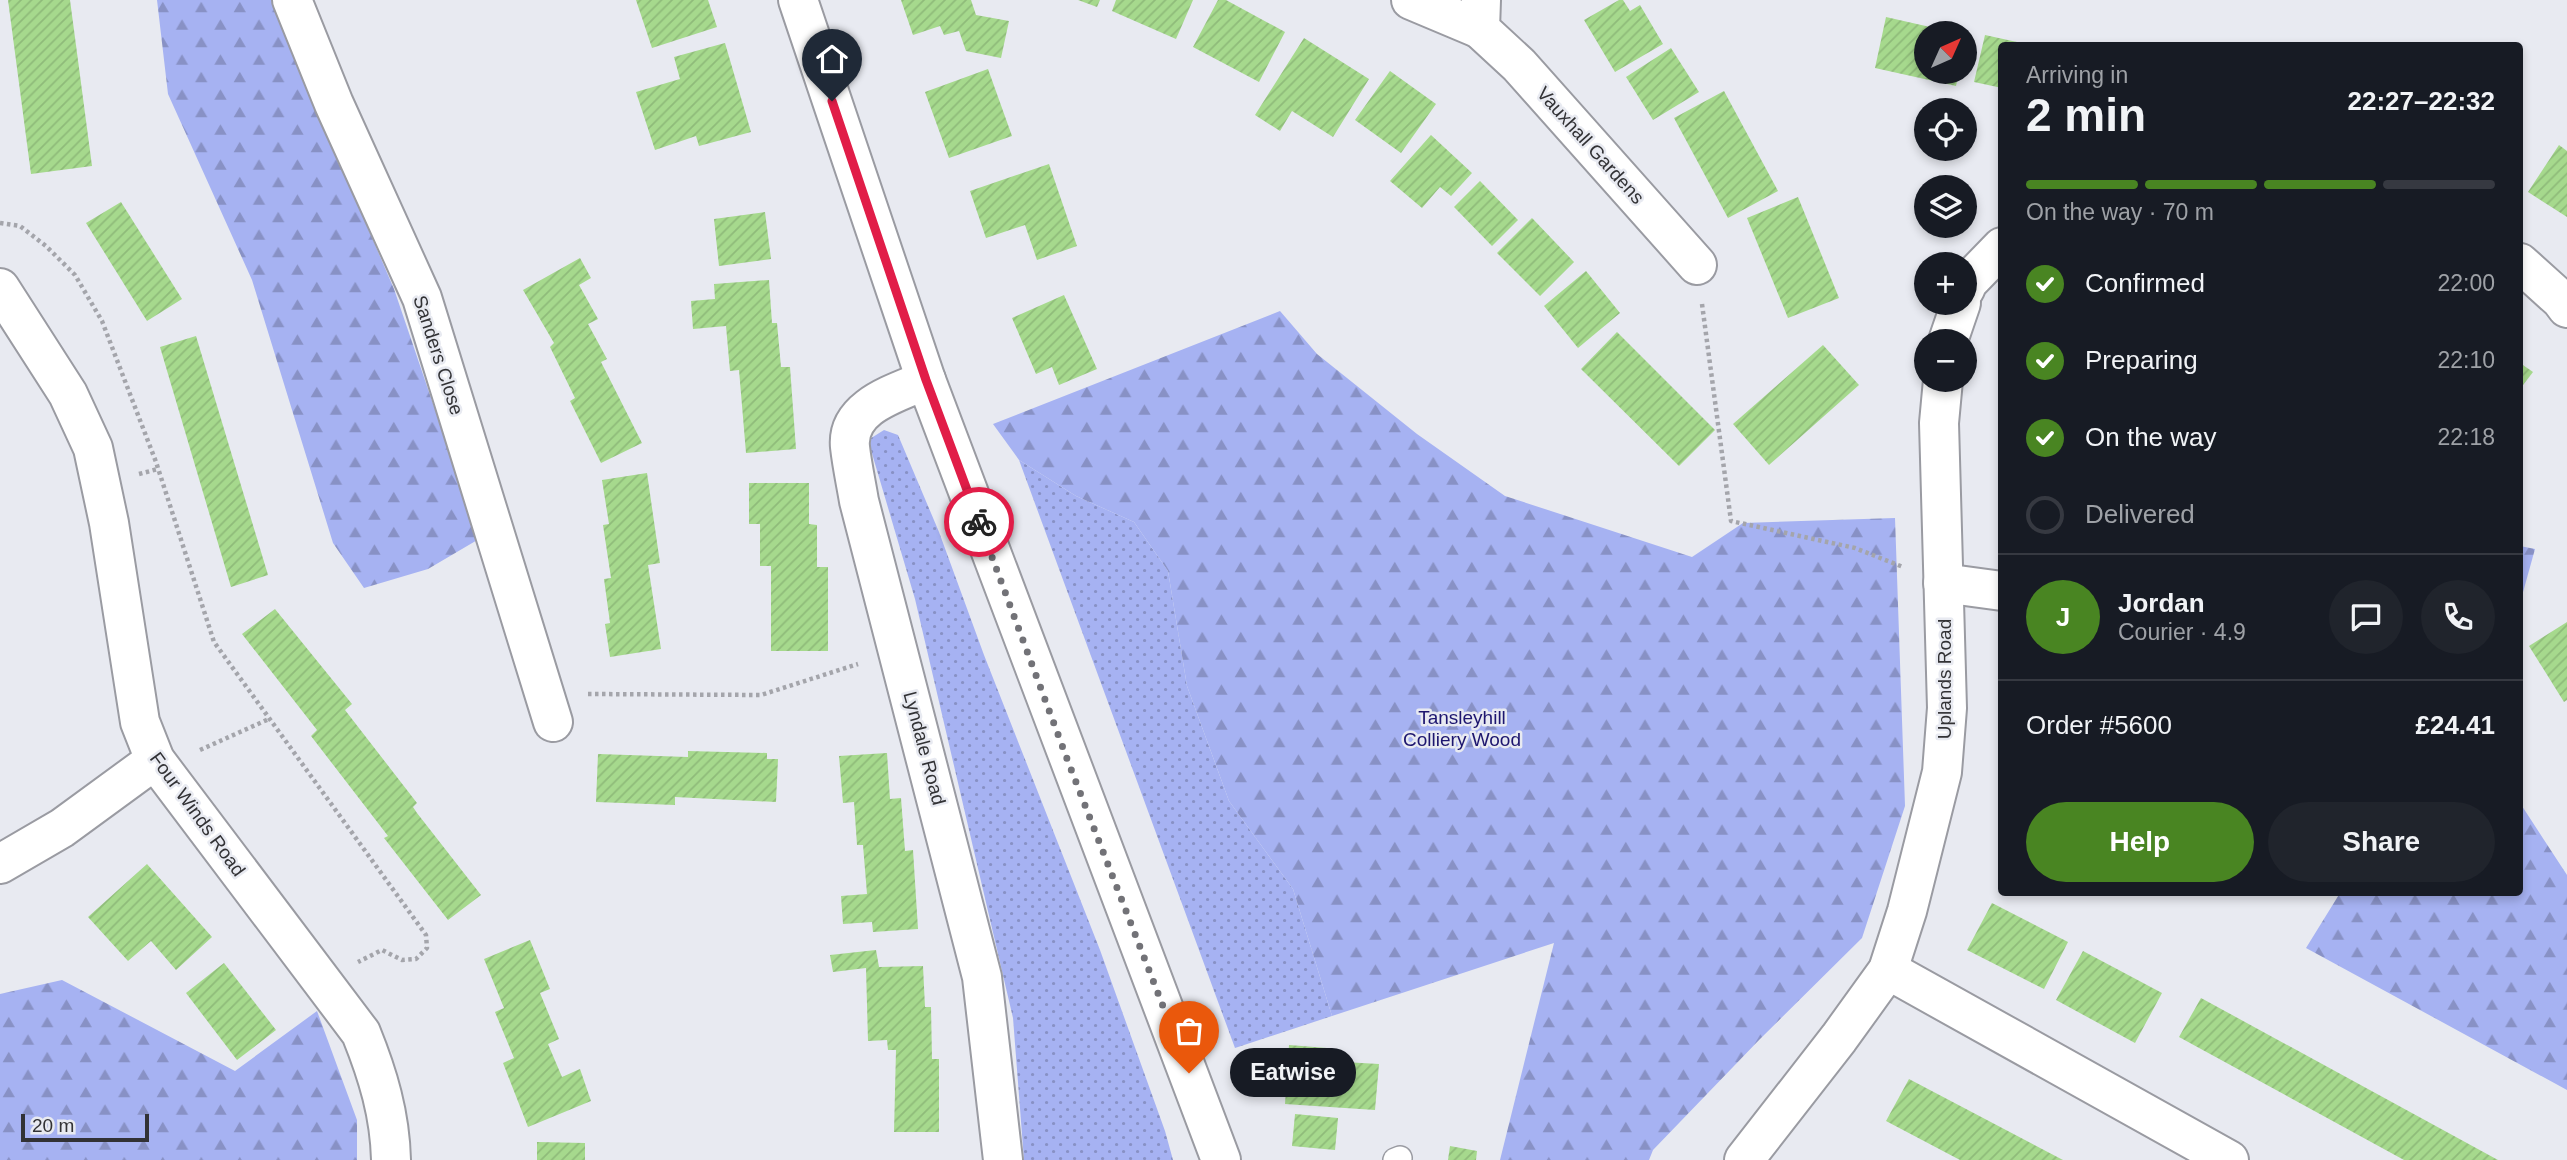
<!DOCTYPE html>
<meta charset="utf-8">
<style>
body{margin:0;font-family:Arial,sans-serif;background:#20242c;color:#f1f3f6;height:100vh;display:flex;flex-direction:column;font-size:26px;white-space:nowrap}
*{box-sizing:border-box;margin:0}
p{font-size:23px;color:#9ea1a6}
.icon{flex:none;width:38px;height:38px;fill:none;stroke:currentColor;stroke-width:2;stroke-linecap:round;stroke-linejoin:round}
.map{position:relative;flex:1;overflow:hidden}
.sheet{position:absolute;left:1998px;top:42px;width:525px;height:854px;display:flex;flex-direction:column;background:#171b24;border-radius:7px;box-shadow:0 4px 10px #0003}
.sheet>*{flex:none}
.needle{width:46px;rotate:45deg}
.controls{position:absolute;left:1914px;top:21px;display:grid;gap:14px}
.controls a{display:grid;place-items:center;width:63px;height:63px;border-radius:50%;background:#171b24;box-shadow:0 4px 10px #0003;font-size:35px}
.scale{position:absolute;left:21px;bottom:18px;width:128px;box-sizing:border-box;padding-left:7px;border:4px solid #323235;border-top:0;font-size:19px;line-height:24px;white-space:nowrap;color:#323235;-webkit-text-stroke:5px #e8eaf1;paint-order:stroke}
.pin{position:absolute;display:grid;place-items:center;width:60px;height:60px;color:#fff;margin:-72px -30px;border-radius:50% 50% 50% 0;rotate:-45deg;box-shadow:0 0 7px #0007}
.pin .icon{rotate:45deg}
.courier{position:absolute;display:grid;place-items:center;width:70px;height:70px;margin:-35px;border:5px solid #e11d48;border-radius:50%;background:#fff;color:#222;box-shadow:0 2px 9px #0007}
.bubble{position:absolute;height:49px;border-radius:24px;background:#171b24;box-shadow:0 4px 10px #0003;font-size:23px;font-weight:700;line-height:49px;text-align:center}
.summary em{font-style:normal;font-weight:700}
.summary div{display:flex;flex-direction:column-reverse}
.summary{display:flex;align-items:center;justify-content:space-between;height:119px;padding:0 28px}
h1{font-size:46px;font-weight:700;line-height:52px}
.bar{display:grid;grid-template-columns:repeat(4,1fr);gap:10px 7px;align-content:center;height:84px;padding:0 28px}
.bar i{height:9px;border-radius:5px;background:#363941}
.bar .active{background:#498522}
.bar p{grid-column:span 4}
.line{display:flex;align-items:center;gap:18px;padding:0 28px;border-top:2px solid #363941}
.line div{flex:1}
.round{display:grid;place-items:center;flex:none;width:74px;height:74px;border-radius:37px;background:#20242c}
ol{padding:0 28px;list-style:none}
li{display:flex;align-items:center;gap:21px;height:77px}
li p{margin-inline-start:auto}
li .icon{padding:7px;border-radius:50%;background:#498522;color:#fff;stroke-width:4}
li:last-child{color:#9ea1a6}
li i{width:38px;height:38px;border:4px solid #363941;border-radius:50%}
.primary-button{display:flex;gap:14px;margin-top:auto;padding:14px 28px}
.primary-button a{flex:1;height:80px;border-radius:42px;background:#498522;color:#fff;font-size:28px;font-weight:700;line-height:80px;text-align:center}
.primary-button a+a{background:#20242c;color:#f1f3f6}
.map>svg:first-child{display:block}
</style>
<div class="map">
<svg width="2567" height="1160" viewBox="0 0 2567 1160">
<defs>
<pattern id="grass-dots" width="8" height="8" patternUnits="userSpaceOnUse" patternTransform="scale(1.75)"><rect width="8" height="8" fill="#a6b2f2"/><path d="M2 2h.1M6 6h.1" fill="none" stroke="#8891c5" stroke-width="1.8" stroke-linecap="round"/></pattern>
<pattern id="forest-firs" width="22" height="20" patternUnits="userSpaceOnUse" patternTransform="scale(1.75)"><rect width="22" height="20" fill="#a6b2f2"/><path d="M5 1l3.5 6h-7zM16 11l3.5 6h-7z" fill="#8891c5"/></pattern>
<pattern id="building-hatch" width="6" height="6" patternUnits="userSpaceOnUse" patternTransform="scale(1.75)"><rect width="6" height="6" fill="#a6d98d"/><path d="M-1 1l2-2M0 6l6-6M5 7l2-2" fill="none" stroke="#8fbb7a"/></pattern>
</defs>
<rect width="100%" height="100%" fill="#e8eaf1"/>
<!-- grass -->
<g fill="url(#grass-dots)">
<path d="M884,430L898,435L939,532L984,655L1100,950L1165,1131L1173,1160H1024L1013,1018L915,599L868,440Z"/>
<path d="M1019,460L1076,496L1134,522L1168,571L1187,686L1229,801L1293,889L1332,1016L1235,1048Z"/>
</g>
<!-- forest -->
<g fill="url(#forest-firs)">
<path d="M157,0H277L287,39L394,289L479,539L428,569L364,588L333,543L252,280L168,94Z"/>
<path d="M1280,311L1317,354L1417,434L1505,496L1692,557L1743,523L1895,518L1905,806L1862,938L1760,1039L1653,1150L1649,1160H1500L1554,943L1332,1016L1293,889L1229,801L1187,686L1168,571L1134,522L1076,496L1019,460L993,424Z"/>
<path d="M2520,546L2535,549L2520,603Z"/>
<path d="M2520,803L2567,875V1090L2306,948L2340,893L2520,892Z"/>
<path d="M62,980L235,1071L317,1011L357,1120V1160H0V994Z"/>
</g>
<!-- building -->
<g fill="url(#building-hatch)">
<path d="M8,0H70L92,166L31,174Z"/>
<path d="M636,0H708L717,27L652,48Z"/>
<path d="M901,0H971L976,15L1009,21L1001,58L966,51L959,31L944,35L940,26L913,35Z"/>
<path d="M1078,0H1100L1097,7Z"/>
<path d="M1116,0H1193L1176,39L1112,11Z"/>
<path d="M1218,0H1226L1285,32L1259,82L1193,47Z"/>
<path d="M1619,0H1623L1630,11L1640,5L1663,44L1615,72L1584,20Z"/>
<path d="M1886,17L1952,32L1927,33V72H1959L1956,86L1875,68Z"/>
<path d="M1985,35L2026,44L2002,46V88L1974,82Z"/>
<path d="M1304,38L1369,79L1333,137L1292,111L1280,131L1255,115Z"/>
<path d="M725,43L751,132L699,146L696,136L655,150L636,92L680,79L674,57Z"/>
<path d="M1671,48L1699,92L1653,120L1626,77Z"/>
<path d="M988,69L1012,136L949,158L925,92Z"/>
<path d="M1390,71L1436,104L1401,153L1355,120Z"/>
<path d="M1724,91L1778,191L1728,218L1674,118Z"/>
<path d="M1431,135L1472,173L1451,196L1440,187L1422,208L1390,181Z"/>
<path d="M2559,145L2567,151V217L2528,192Z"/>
<path d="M1049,164L1077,246L1037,260L1025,225L986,238L970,191Z"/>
<path d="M1480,181L1518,220L1492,246L1454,207Z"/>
<path d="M1798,197L1839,298L1788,318L1747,218Z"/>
<path d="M121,202L182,299L147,321L86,223Z"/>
<path d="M765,212L771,259L719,266L714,219Z"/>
<path d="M1532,218L1574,262L1540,296L1497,253Z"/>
<path d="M580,258L591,278L579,285L598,319L588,324L607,359L601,362L642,443L601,463L570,401L575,398L550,347L554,343L523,290Z"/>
<path d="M1586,271L1620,313L1578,348L1544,306Z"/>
<path d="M769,280L772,323H777L781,367H790L796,449L746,453L739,370L730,371L726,326L693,329L691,301L715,299L714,284Z"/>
<path d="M1064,295L1097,369L1059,385L1052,367L1036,374L1012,318Z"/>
<path d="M1617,332L1715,430L1679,466L1581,369Z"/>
<path d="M196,336L268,575L231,587L160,347Z"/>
<path d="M1823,345L1859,385L1769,465L1733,424Z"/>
<path d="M2520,363L2533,372L2520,389Z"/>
<path d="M647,473L660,563L648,565L661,649L610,657L605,624L610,623L604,579L611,578L603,525L609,524L602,480Z"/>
<path d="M749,483H809V524L817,525V567H828V651H771V566H760V524H749Z"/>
<path d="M275,609L352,704L345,710L417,803L413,807L417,813L481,895L448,920L384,838L388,836L311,736L317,730L242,634Z"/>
<path d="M2567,622V700L2564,702L2529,646Z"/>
<path d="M688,751L767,753V759H778L776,802L675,797V805L596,802L598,754L688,757Z"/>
<path d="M887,753L890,799L901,798L905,851L913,850L918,929L873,932L872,922L843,924L841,896L867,894L863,845H857L854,802L843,803L839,756Z"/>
<path d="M147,864L212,937L176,970L151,941L128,961L88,917Z"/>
<path d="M1992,903L2068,942L2044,989L1967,950Z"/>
<path d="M530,940L550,989L540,993L559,1039L548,1044L562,1077L580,1069L591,1101L528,1127L503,1063L514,1058L495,1012L504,1008L484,959Z"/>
<path d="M876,950L879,967L923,966L925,1007H931L932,1059H939V1132H894L896,1050H888L887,1040L868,1041L866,968L833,972L830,955Z"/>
<path d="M2083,951L2162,993L2135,1043L2056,1000Z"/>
<path d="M224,963L276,1030L237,1060L186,993Z"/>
<path d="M2201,998L2498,1160H2404L2179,1037Z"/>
<path d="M1289,1045L1327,1048L1326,1061L1379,1064L1375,1110L1285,1104Z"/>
<path d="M1909,1079L2063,1160H1960L1886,1121Z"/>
<path d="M1295,1114L1338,1118L1335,1150L1292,1146Z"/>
<path d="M537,1142L585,1143V1160H537Z"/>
<path d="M1450,1146L1477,1151L1476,1160H1448Z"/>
</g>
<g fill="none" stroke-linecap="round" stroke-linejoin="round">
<!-- service casing -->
<g stroke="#9a9ba2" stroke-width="26">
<path id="service" d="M1395,1160L1400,1158"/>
</g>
<!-- minor casing -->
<g stroke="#9a9ba2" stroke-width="42">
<g id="minor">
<path d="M292,0L334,104L422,298L553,722"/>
<path d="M1411,0L1480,29"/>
<path d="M1481,0L1480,29L1519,65L1697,265"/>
<path d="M2520,263L2561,300L2567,308"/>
<path d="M0,288L68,394L93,448L109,523L140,722L155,760L361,1033C378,1075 390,1115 391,1160"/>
<path d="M1965,289L1968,282L2002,247"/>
<path d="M1948,341L1961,303"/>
<path d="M926,380C897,393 846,406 850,447C852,465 856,483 859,501L982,977L1003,1160"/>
<path d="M1943,583L2002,591"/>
<path d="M0,864L62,828L155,760"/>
<path d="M1888,970L2229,1160"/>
<path d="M1744,1160L1839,1038L1888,970L1907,911L1942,772L1947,708L1939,423L1943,380"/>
</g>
</g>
<!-- secondary casing -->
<g stroke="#9a9ba2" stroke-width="42">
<path id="secondary" d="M798,0L926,380L1221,1160"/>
</g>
<!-- path -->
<g stroke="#a4a5ab" stroke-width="4.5" stroke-dasharray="3.5 3.5" stroke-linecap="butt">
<path d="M0,223L20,226L46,246L75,275L102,321L156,462L214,642L426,935L427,948L416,959L402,960L382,950L358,962"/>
<path d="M1702,304L1731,521L1855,548L1903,567"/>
<path d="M139,474L158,469"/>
<path d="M588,694L761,695L858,664"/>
<path d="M200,750L269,719"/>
</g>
<!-- service -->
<use href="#service" stroke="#fff" stroke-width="23"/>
<!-- minor -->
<use href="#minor" stroke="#fff" stroke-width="38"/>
<!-- secondary -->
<use href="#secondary" stroke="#fff" stroke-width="38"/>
</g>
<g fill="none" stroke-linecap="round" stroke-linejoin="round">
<!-- done -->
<path stroke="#727277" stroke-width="7" stroke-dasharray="0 12.6" d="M979,522L1069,764L1189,1073"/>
<!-- route -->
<path stroke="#e11d48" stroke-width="9" d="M832,101L926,380L979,522"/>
</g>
<g text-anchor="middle" stroke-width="5" stroke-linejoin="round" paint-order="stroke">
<!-- street labels -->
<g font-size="19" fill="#323235" stroke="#e8eaf1">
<text transform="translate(1591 145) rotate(48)" y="7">Vauxhall Gardens</text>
<text transform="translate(439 355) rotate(72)" y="7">Sanders Close</text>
<text transform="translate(1944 679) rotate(-90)" y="7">Uplands Road</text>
<text transform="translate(925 748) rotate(75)" y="7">Lyndale Road</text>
<text transform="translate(198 814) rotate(54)" y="7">Four Winds Road</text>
</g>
<!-- park labels -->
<g font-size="19" fill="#1d166f" stroke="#e8eaf1">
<text x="1462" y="724">Tansleyhill<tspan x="1462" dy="22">Colliery Wood</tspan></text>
</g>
</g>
</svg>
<div class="controls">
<a><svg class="needle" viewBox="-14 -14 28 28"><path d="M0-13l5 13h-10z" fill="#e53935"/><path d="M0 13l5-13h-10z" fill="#9ea1a6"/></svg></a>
<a><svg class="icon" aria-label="locate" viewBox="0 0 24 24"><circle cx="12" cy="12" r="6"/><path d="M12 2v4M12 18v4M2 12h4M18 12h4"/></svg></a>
<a><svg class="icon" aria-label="layers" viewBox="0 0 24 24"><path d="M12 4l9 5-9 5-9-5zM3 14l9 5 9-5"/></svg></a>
<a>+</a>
<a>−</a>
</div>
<div class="scale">20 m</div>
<div class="pin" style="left:1189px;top:1073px;background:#ea580c"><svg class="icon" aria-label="bag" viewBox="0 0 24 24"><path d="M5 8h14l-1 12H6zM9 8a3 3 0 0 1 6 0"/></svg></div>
<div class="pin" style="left:832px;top:101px;background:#1f2937"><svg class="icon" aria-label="home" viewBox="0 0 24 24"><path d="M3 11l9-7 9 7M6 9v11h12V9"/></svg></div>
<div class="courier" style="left:979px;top:522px"><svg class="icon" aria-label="bike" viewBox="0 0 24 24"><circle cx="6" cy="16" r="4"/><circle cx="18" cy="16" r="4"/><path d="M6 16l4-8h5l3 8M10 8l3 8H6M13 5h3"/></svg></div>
<div class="bubble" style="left:1230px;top:1048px;width:126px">Eatwise</div>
<section class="sheet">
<div class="summary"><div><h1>2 min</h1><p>Arriving in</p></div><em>22:27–22:32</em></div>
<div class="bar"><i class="active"></i><i class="active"></i><i class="active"></i><i></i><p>On the way · 70 m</p></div>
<ol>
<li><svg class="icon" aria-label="check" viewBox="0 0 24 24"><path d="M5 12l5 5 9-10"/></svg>Confirmed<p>22:00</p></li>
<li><svg class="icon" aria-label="check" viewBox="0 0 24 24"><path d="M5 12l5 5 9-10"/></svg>Preparing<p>22:10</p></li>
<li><svg class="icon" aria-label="check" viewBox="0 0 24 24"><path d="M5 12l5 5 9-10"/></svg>On the way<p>22:18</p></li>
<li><i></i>Delivered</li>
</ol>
<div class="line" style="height:126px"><b class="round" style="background:#498522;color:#fff">J</b><div><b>Jordan</b><p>Courier · 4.9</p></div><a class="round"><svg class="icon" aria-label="chat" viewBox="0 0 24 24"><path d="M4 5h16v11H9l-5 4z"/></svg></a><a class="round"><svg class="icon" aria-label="phone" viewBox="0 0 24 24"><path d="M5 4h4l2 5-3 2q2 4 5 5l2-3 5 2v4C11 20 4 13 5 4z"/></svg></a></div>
<div class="line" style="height:91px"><div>Order #5600</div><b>£24.41</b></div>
<div class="primary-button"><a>Help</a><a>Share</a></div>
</section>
</div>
